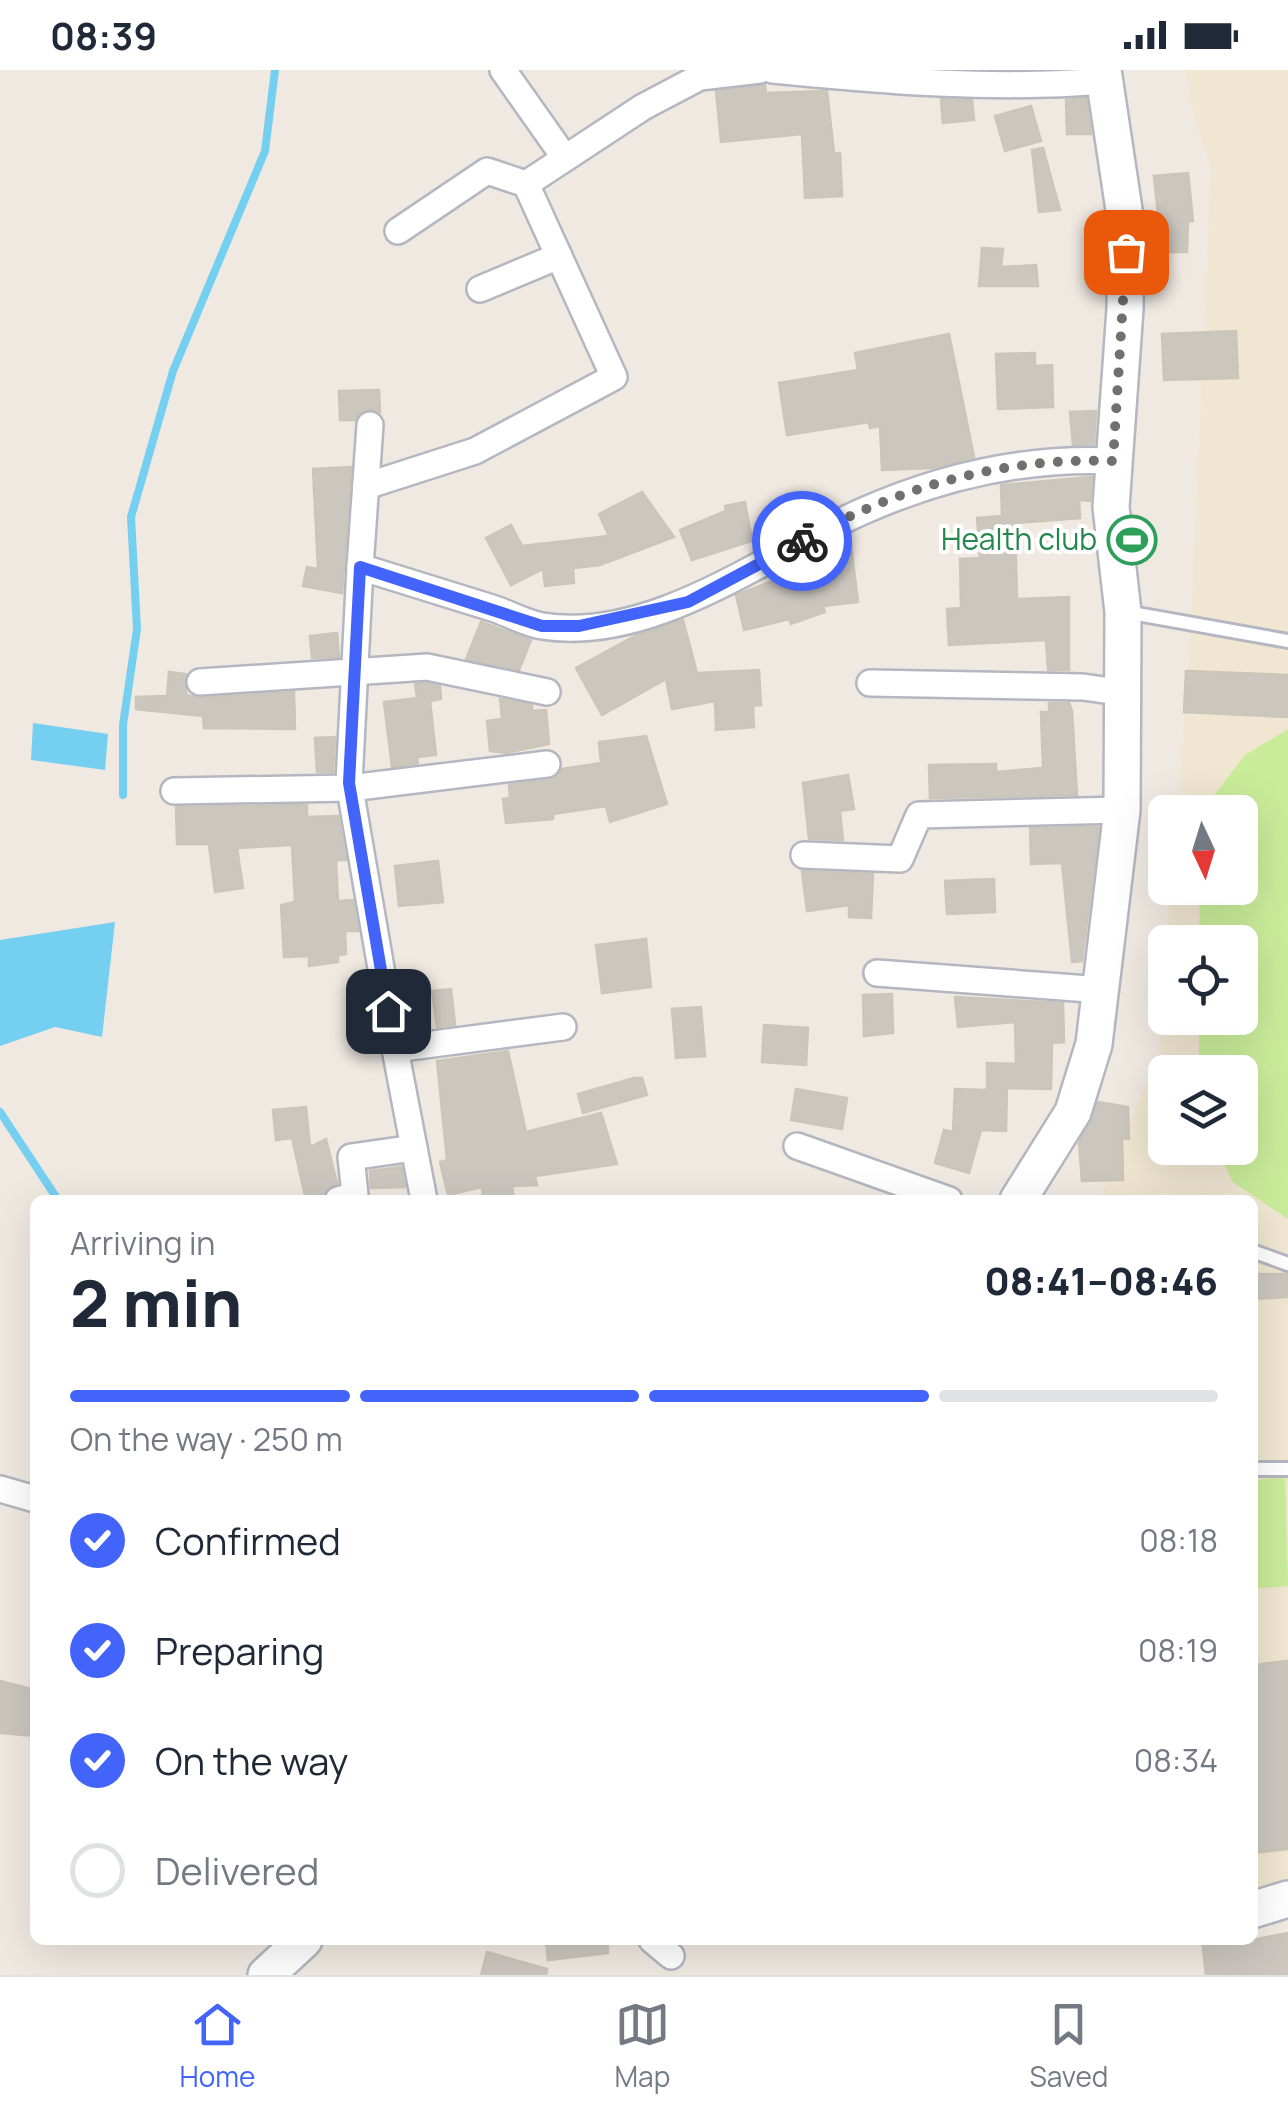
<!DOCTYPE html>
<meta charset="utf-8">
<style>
body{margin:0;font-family:Manrope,sans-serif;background:#f2f2f3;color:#1f2937;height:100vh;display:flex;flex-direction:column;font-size:38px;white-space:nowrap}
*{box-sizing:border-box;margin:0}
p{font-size:32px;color:#747a83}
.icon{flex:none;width:55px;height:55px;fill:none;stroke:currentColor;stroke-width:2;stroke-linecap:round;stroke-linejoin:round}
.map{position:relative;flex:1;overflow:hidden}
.drawer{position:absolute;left:30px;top:1125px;width:1228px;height:750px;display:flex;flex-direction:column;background:#fff;border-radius:15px;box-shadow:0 10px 40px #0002}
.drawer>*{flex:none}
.needle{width:65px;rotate:176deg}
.fabs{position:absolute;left:1148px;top:725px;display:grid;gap:20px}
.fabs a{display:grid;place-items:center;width:110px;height:110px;border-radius:15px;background:#fff;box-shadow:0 10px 40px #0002;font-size:50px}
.pin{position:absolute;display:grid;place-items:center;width:85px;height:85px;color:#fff;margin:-42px;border-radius:20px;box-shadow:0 5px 15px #0006}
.courier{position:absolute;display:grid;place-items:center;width:100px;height:100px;margin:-50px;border:8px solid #4264fb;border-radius:50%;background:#fff;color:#222;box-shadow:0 2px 12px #0007}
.summary em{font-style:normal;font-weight:800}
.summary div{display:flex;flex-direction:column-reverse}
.summary{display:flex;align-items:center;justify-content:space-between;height:170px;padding:0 40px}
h1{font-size:65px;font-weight:800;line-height:75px}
.bar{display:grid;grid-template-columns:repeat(4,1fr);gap:15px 10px;align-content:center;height:120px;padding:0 40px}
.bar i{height:12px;border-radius:8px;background:#e0e1e3}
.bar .current{background:#4264fb}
.bar p{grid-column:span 4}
ol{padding:0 40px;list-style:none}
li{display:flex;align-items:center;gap:30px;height:110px}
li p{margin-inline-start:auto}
li .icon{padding:10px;border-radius:50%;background:#4264fb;color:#fff;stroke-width:4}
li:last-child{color:#747a83}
li i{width:55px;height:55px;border:5px solid #e0e1e3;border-radius:50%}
.status{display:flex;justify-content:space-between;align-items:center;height:70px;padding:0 50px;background:#fff;direction:ltr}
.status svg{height:28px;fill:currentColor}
.tab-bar{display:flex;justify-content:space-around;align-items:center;height:140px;border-top:2px solid #e0e1e3;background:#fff;font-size:28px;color:#747a83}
.tab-bar a{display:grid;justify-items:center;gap:5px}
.tab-bar .current{color:#4264fb}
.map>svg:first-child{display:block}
</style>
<div class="status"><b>08:39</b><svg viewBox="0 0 49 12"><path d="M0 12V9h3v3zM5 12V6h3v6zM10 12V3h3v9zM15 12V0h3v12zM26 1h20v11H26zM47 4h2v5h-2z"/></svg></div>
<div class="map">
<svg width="1288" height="1905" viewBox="0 0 1288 1905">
<rect width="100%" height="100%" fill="#efe9e1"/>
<!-- education -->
<path fill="#f0e6d1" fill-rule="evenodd" d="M1186,0H1288V1816L1253,1824L1252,1130H1100L1159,980L1165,898V948H1240V872H1167L1171,818H1240V742H1177L1190,577L1211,97L1190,32ZM1165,1002H1240V1078H1165Z"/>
<!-- pitch -->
<g fill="#c9ec9a">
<path d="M1288,659V1149L1233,1112L1216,1078H1240V1002H1199V948H1240V872H1199L1200,818H1240V742H1201L1245,685Z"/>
<path d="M1285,1407L1288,1516L1253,1519V1410Z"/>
</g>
<!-- water -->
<g fill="#75cff0">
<path d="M33,653L108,664L105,700L31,690Z"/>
<path d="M115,852L102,967L55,957L0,976V870Z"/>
</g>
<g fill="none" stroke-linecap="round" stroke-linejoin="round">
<!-- stream -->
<g stroke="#75cff0" stroke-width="8">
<path d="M123,725V655L137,559L131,447L173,301L265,81L275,0"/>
<path d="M0,1042L58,1130"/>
</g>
</g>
<!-- building -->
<g fill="#cbc7bf" stroke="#cbc5ba" stroke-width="2.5">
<path d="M765,15L766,23L827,21L834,83H840L842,126L805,128L802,64L721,72L716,21Z"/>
<path d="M1086,28L1091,64H1067L1066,30Z"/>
<path d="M941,29L972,30L974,50L943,53Z"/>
<path d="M1031,36L1041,71L1005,81L995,46Z"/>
<path d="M1043,78L1060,140L1039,142L1032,80Z"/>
<path d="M1188,103L1193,151L1188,152L1187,182H1164L1165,154H1159L1154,106Z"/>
<path d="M982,178L1003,179L1001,197L1036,195L1038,216H979Z"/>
<path d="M1236,261L1238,308L1164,310L1162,264Z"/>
<path d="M949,264L974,387L932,398L882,400L880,356L870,358L869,352L787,365L779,313L858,300L855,283Z"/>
<path d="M1035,283V296L1052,295L1053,337L998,339L996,284Z"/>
<path d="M379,320L380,342L364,340L355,350H340L339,321Z"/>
<path d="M1096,341L1094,374L1073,375L1070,342Z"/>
<path d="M351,397L342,523L303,516L307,497L318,499L313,399Z"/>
<path d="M1092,407L1090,431L1079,430L1080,448L1015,453L1017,529L1069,527V600H1048L1046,570L949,575L947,539L961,538L960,489L980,488L977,448L1002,446L1001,415Z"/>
<path d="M642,422L674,467L600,495L573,498L574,513L545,516L543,499L511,515L486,468L511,455L522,476L609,466L599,444Z"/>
<path d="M745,432L752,471L692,490L680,460L726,441L725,436Z"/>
<path d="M850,468L858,532L823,536L825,542L791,554L789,549L744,560L736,525L822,492L820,481Z"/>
<path d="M683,550L697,603L759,600L761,635L753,636L754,657L716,660L715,631L672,639L666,609L602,645L576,598L635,566Z"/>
<path d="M481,552L531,570L519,600L466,589Z"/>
<path d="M337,563L339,587L312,588L310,566Z"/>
<path d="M1186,601L1288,605V647L1184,642Z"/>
<path d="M169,602L186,604V625L200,628L294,622L295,659L204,658L203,646L136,639V627L167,626Z"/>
<path d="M426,613L440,616L441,629L430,631L436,685L417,687L418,693L392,697L384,632L417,628L415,614Z"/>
<path d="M500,629L532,635V641L546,640L549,674L506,683L490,681L487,651L502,649Z"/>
<path d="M1049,633H1069L1072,641L1077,725L930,728L929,695L996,694V702L1043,698L1041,642H1049Z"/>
<path d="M646,666L667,734L610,752L606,736L553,744V749L506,753L503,729L510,728L509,715L549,710L562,699L601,693L599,672Z"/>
<path d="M335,667L333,702H317L315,668Z"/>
<path d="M848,705L854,739L840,741L843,770L809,769L803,713Z"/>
<path d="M307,735V747L338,746L346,790H336L338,831L353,830L358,861H345L346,884L338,885V892L309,896V886L284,887L281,835L295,832L292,775L237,778L243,818L215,822L209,774H177L176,737Z"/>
<path d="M1099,757L1082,891L1072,892L1062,793L1031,794L1030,758Z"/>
<path d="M438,791L443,832L399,836L395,796Z"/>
<path d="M802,801L873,804L871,848L849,847V835L807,841Z"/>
<path d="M994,809L995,842L947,844L945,811Z"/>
<path d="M646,869L651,917L602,923L596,875Z"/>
<path d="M451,919L455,955L437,957L432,921Z"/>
<path d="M892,924L893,963L864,966L863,925Z"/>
<path d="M955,927L1063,933L1064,972L1052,973L1051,1019L1007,1018L1006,1061L981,1060L969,1103L935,1093L944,1060L953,1062L955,1019L987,1020V993L1016,994L1015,952L958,957Z"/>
<path d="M701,937L705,986L676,988L672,939Z"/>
<path d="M764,955L808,958L806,995L762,992Z"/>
<path d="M508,981L526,1062L601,1043L617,1094L535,1106L537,1115L512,1116L514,1130H483L482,1117L448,1125L440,1092L447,1090L437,991Z"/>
<path d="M634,1008H642L647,1025L583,1043L578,1024Z"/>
<path d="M796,1019L847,1028L842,1059L791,1050Z"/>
<path d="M1098,1032L1128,1037L1129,1069L1122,1068L1123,1110L1082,1111L1079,1073Z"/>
<path d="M306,1037L310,1077L326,1069L337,1113L315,1130H306L292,1068L276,1070L273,1040Z"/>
<path d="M401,1097L405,1117L371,1118L370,1101Z"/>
<path d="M1252,1204H1288V1227L1252,1229Z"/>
<path d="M1288,1591V1779L1252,1783V1595Z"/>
<path d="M0,1611L35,1620V1666L0,1663Z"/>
<path d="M1288,1863V1905H1206L1202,1870H1252Z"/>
<path d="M546,1870H608V1883L548,1890Z"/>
<path d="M487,1882L547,1899L546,1905H481Z"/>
</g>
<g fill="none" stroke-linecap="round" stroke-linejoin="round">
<!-- lane casing -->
<g stroke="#b4b7c1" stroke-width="18">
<g id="lane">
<path d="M1126,542L1288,571"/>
<path d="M1252,1181L1288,1194"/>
<path d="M1252,1399H1288"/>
</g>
</g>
<!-- street casing -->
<g stroke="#b4b7c1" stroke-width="30">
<g id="street">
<path d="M503,0L565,88"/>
<path d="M773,0C884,11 993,20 1104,11"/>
<path d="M398,161L487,101L526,114"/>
<path d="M480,219L559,186"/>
<path d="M366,416L475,381L614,307L526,114L643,37L700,7L760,0"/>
<path d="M360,497L370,355"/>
<path d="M200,612L427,597L547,622"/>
<path d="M870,613L1083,617L1125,623"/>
<path d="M174,721L350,718L547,694"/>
<path d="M804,785L900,789L919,745L1122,740"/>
<path d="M877,903L1102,920"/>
<path d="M563,957L395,979L349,713L360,497C404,511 448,524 492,538C508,543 525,553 542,556C652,574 767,484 861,442C942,406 1024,387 1113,391"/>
<path d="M395,979L424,1130"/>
<path d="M797,1076L949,1130"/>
<path d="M338,1130L355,1125L351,1087L414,1078"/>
<path d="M0,1419L35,1429"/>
<path d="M652,1870L671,1886"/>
</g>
</g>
<!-- secondary casing -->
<g stroke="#b4b7c1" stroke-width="40">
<g id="secondary">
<path d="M1018,1130L1073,1042L1094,974L1122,740L1123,542L1111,437L1125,239L1126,153L1103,0"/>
<path d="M1252,1840L1288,1829"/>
<path d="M266,1905L304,1870"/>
</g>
</g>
<!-- lane -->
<use href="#lane" stroke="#fff" stroke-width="12"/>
<!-- street -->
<use href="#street" stroke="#fff" stroke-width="25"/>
<!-- secondary -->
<use href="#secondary" stroke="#fff" stroke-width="35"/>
</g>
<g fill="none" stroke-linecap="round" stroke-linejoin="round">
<!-- done -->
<path stroke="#726f6d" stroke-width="10" stroke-dasharray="0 18" d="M802,471C897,417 1004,387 1113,391L1126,182"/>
<!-- route -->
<path stroke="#4264fb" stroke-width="12" d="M388,941L349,713L360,497L542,556H579L688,532L802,471"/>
</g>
<!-- icons -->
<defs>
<g id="stadium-ring" transform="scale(2.5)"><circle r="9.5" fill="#fff" stroke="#2e9e5b" stroke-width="1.5"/><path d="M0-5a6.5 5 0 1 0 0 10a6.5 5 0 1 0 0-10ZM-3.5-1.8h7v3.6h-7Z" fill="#2e9e5b"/></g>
</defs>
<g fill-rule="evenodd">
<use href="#stadium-ring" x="1132" y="470"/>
</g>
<g text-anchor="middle" stroke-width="8" stroke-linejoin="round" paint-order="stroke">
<!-- leisure labels -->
<g font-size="30" fill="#27864d" stroke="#fff" text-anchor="end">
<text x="1097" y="480">Health club</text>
</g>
</g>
</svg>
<div class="fabs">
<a><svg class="needle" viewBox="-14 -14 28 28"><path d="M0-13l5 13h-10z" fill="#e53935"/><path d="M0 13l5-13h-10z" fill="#747a83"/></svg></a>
<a><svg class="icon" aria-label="locate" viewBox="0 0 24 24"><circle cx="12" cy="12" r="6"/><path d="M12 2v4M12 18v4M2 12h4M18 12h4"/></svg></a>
<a><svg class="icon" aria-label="layers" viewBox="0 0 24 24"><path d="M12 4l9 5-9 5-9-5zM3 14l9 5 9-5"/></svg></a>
</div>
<div class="pin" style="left:1126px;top:182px;background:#ea580c"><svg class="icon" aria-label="bag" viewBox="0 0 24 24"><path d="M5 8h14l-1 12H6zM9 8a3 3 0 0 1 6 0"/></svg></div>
<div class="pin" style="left:388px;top:941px;background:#1f2937"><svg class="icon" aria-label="home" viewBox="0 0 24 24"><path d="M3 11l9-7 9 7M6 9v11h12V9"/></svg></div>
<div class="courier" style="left:802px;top:471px"><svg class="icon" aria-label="bike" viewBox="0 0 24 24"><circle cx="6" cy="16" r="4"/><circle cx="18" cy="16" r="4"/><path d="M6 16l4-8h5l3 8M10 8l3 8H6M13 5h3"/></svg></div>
<section class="drawer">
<div class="summary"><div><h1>2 min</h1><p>Arriving in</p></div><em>08:41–08:46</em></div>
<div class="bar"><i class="current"></i><i class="current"></i><i class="current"></i><i></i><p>On the way · 250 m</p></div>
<ol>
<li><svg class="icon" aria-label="check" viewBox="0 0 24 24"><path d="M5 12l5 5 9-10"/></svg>Confirmed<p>08:18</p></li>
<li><svg class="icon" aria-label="check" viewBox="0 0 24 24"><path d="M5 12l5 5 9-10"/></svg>Preparing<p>08:19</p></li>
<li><svg class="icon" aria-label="check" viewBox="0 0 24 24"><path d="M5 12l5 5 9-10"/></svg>On the way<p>08:34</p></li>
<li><i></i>Delivered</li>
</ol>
</section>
</div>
<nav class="tab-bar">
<a class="current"><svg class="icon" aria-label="home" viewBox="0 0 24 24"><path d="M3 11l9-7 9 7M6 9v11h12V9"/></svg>Home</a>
<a><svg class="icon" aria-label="map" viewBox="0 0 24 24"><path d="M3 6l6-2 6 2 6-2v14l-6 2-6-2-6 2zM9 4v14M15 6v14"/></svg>Map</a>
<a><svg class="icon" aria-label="saved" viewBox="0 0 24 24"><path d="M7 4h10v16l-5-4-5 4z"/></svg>Saved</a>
</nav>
